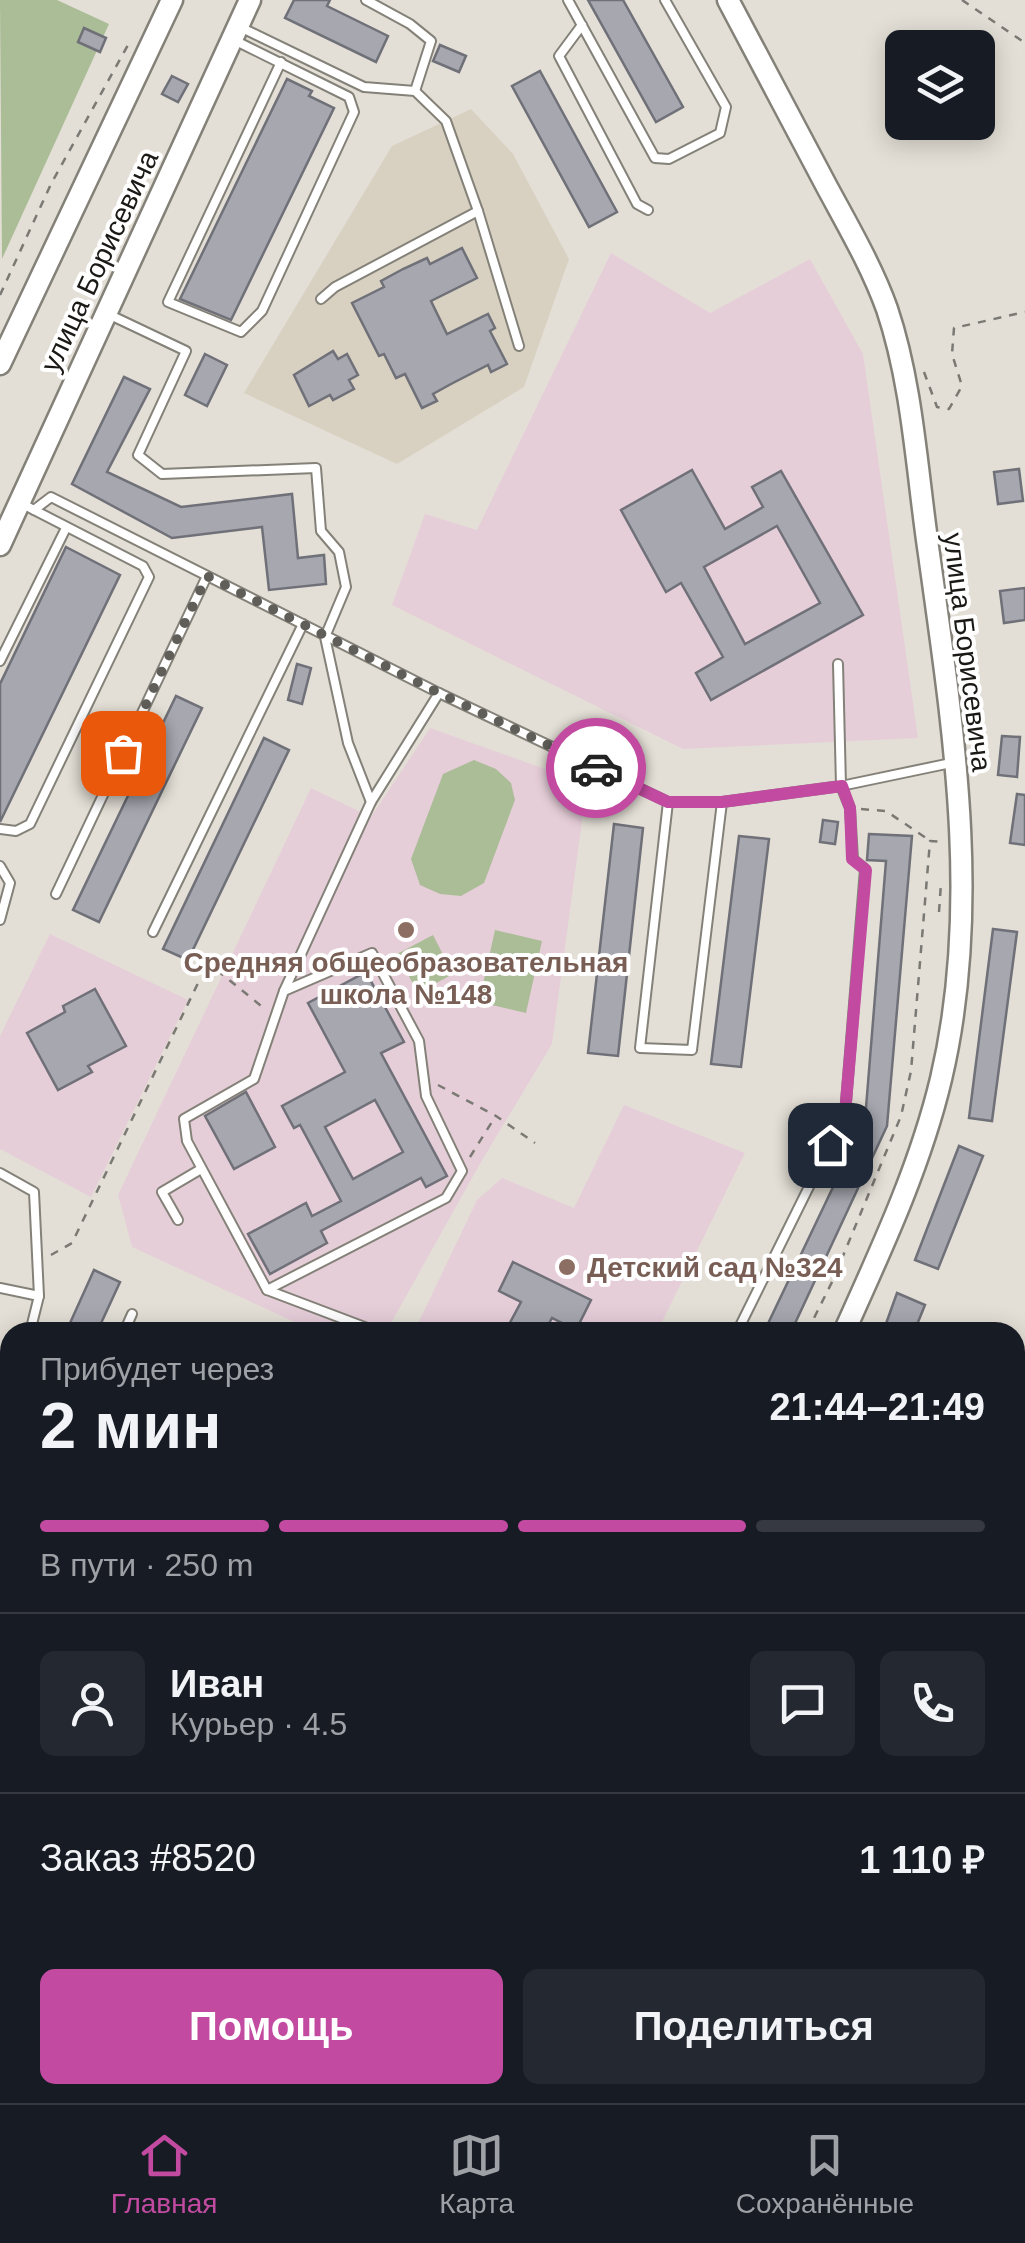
<!DOCTYPE html>
<html lang="ru">
<meta charset="utf-8">
<style>
body{margin:0;font-family:Arial,sans-serif;background:#242831;color:#f1f3f6;height:100vh;display:flex;flex-direction:column;font-size:38px;white-space:nowrap}
*{box-sizing:border-box;margin:0}
p{font-size:32px;color:#9ea1a6}
.icon{flex:none;width:55px;height:55px;fill:none;stroke:currentColor;stroke-width:2;stroke-linecap:round;stroke-linejoin:round}
.map{position:relative;flex:1;overflow:hidden}
.side{position:absolute;left:0px;top:1322px;width:1025px;height:782px;display:flex;flex-direction:column;background:#171b24;border-radius:30px 30px 0 0;box-shadow:0 5px 25px #0003}
.side>*{flex:none}
.fabs{position:absolute;left:885px;top:30px;display:grid;gap:20px}
.fabs a{display:grid;place-items:center;width:110px;height:110px;border-radius:15px;background:#171b24;box-shadow:0 5px 25px #0003;font-size:50px}
.pin{position:absolute;display:grid;place-items:center;width:85px;height:85px;color:#fff;margin:-42px;border-radius:20px;box-shadow:0 5px 15px #0006}
.courier{position:absolute;display:grid;place-items:center;width:100px;height:100px;margin:-50px;border:8px solid #c24ba1;border-radius:50%;background:#fff;color:#222;box-shadow:0 2px 12px #0007}
.summary em{font-style:normal;font-weight:700}
.summary div{display:flex;flex-direction:column-reverse}
.summary{display:flex;align-items:center;justify-content:space-between;height:170px;padding:0 40px}
h1{font-size:65px;font-weight:700;line-height:75px}
.bar{display:grid;grid-template-columns:repeat(4,1fr);gap:15px 10px;align-content:center;height:120px;padding:0 40px}
.bar i{height:12px;border-radius:8px;background:#363941}
.bar .on{background:#c24ba1}
.bar p{grid-column:span 4}
.line{display:flex;align-items:center;gap:25px;padding:0 40px;border-top:2px solid #363941}
.line div{flex:1}
.round{display:grid;place-items:center;flex:none;width:105px;height:105px;border-radius:15px;background:#242831}
.button{display:flex;gap:20px;margin-top:auto;padding:20px 40px}
.button a{flex:1;height:115px;border-radius:15px;background:#c24ba1;color:#fff;font-size:40px;font-weight:700;line-height:115px;text-align:center}
.button a+a{background:#242831;color:#f1f3f6}
.menu{display:flex;justify-content:space-around;align-items:center;height:140px;border-top:2px solid #363941;background:#171b24;font-size:28px;color:#9ea1a6}
.menu a{display:grid;justify-items:center;gap:5px}
.menu .on{color:#c24ba1}
.map>svg:first-child{display:block}
</style>
<div class="map">
<svg width="1025" height="2103" viewBox="0 0 1025 2103">
<rect width="100%" height="100%" fill="#e3dfd6"/>
<!-- built -->
<path fill="#d8d1c2" d="M471,109L513,154L569,259L524,387L397,464L244,393L392,146Z"/>
<!-- education -->
<g fill="#e6ced9">
<path d="M611,253L710,313L810,259L863,354L918,738L683,749L392,605L425,514L477,530Z"/>
<path d="M430,728L587,784L552,1044L481,1162L386,1332H316L132,1247L118,1195L311,788L371,817Z"/>
<path d="M50,934L188,1000L91,1197L0,1149V1036Z"/>
<path d="M624,1105L745,1153L657,1332H414L477,1200L502,1178L574,1208Z"/>
</g>
<!-- green -->
<g fill="#abbd97">
<path d="M0,0H57L109,24L2,259Z"/>
<path d="M474,760L496,769L511,783L515,800L484,883L461,896L440,894L420,885L411,859L443,774Z"/>
<path d="M495,930L542,941L526,1013L479,1002Z"/>
<path d="M433,935L453,974L418,993L397,954Z"/>
</g>
<!-- building -->
<g fill="#a7a7b0" stroke="#6f7078" stroke-width="2.5" fill-rule="evenodd">
<path d="M294,0H330L327,6L388,36L376,62L285,18Z"/>
<path d="M588,0H623L683,107L656,122Z"/>
<path d="M84,28L106,38L100,52L78,42Z"/>
<path d="M440,45L466,56L459,72L433,61Z"/>
<path d="M540,71L617,212L589,227L512,86Z"/>
<path d="M172,76L188,84L178,102L162,94Z"/>
<path d="M287,79L312,91L309,96L334,108L231,320L180,299Z"/>
<path d="M462,248L477,278L431,301L447,334L488,314L495,328L490,331L507,364L491,372L488,365L451,384L433,394L437,401L422,408L405,374L396,378L384,354L379,356L352,303L384,287L381,281L403,269L427,258L430,264Z"/>
<path d="M333,351L338,359L347,354L358,375L349,380L354,389L333,400L330,395L309,406L294,375Z"/>
<path d="M205,354L227,365L207,406L185,395Z"/>
<path d="M124,377L150,389L107,472L181,507L292,494L298,558L324,555L326,584L269,590L262,527L172,538L72,484Z"/>
<path d="M1019,469L1023,501L998,504L994,472Z"/>
<path d="M692,470L725,529L763,507L752,487L781,471L863,615L711,700L696,673L723,657L681,583L666,592L621,510ZM777,526L820,603L745,644L704,567Z"/>
<path d="M66,547L120,575L0,822V684Z"/>
<path d="M1025,588V620L1004,623L1000,591Z"/>
<path d="M297,664L311,668L302,704L288,700Z"/>
<path d="M176,696L202,708L99,922L73,910Z"/>
<path d="M1002,736L1020,737L1017,777L998,775Z"/>
<path d="M264,738L289,750L188,960L163,949Z"/>
<path d="M1017,794L1025,795V845L1010,843Z"/>
<path d="M823,820L838,822L835,844L820,842Z"/>
<path d="M614,824L643,828L618,1056L588,1053Z"/>
<path d="M869,834L912,836L887,1126L791,1332H764L865,1120L886,861L867,860Z"/>
<path d="M739,836L769,839L741,1067L711,1064Z"/>
<path d="M993,929L1017,932L992,1121L969,1118Z"/>
<path d="M366,972L404,1042L381,1053L447,1176L426,1187L421,1178L321,1231L327,1243L270,1274L248,1234L306,1203L312,1216L341,1201L300,1125L294,1128L282,1106L345,1072L308,1003ZM375,1100L403,1152L353,1179L325,1127Z"/>
<path d="M95,989L126,1046L88,1066L92,1072L58,1090L27,1033L65,1012L63,1006Z"/>
<path d="M246,1092L275,1147L234,1169L205,1116Z"/>
<path d="M959,1146L983,1156L938,1269L915,1260Z"/>
<path d="M513,1262L591,1300L576,1330L552,1318L544,1332H505L521,1302L499,1291Z"/>
<path d="M94,1270L120,1282L97,1332H66Z"/>
<path d="M897,1293L925,1305L914,1332H883Z"/>
</g>
<g fill="none" stroke-linecap="round" stroke-linejoin="round">
<!-- service casing -->
<g stroke="#848179" stroke-width="12">
<g id="service">
<path d="M366,0L410,24L431,41L415,91"/>
<path d="M568,0L655,158L669,159L720,133L726,107L665,0"/>
<path d="M582,25L559,56L637,204L648,210"/>
<path d="M238,26L364,87L415,91L446,121L478,211L519,346"/>
<path d="M236,41L349,97L354,112L262,311L241,332L168,302L281,62"/>
<path d="M321,299L335,287L478,211"/>
<path d="M108,314L186,351L138,455L162,474L316,468L321,531L339,552L346,587L325,637L348,743L371,802L439,693"/>
<path d="M21,503L34,510L51,497L439,693L668,802H722L841,786L951,763"/>
<path d="M0,661L66,528"/>
<path d="M668,802L640,1048L692,1050L722,802"/>
<path d="M0,829L16,831L30,824L149,577L143,566L34,510"/>
<path d="M0,866L10,883L0,920"/>
<path d="M56,894L207,576"/>
<path d="M153,932L303,624"/>
<path d="M284,991L254,1079L184,1119L187,1141L267,1290L370,1329V1332"/>
<path d="M0,1173L34,1192L39,1296"/>
<path d="M178,1220L162,1192L201,1169"/>
<path d="M0,1288L39,1296L30,1332"/>
<path d="M267,1290L446,1198L462,1171L426,1096L419,1041L372,953L284,991L371,802"/>
<path d="M124,1332L132,1314"/>
<path d="M737,1332L845,1114L865,869L853,859L850,808L841,786L838,664"/>
<path d="M53,2095L54,2103"/>
<path d="M833,2095L839,2103"/>
</g>
</g>
<!-- minor casing -->
<g stroke="#848179" stroke-width="20">
<g id="minor">
<path d="M0,1461L10,1472"/>
<path d="M0,1523L10,1502"/>
<path d="M313,2103L316,2095"/>
</g>
</g>
<!-- tertiary casing -->
<g stroke="#848179" stroke-width="25">
<g id="tertiary">
<path d="M728,0C761,62 794,125 827,187C848,226 872,267 887,309C913,386 917,474 929,554C953,727 982,906 941,1079C920,1167 881,1250 844,1332"/>
<path d="M0,364L172,0"/>
<path d="M0,545L250,0"/>
<path d="M0,1413L10,1417"/>
<path d="M0,2033L10,2017"/>
<path d="M1015,2046L1025,2043"/>
</g>
</g>
<!-- path -->
<g stroke="#7b7973" stroke-width="2.5" stroke-dasharray="8 8" stroke-linecap="butt">
<path d="M962,0L1025,43"/>
<path d="M0,295L51,184L128,45"/>
<path d="M924,372L937,407L949,409L962,386L952,354L954,328L1025,312"/>
<path d="M861,809L886,811L929,840"/>
<path d="M939,912L941,883"/>
<path d="M438,1085L496,1116L535,1143"/>
<path d="M470,1157L495,1117"/>
<path d="M51,1255L72,1243L200,979L218,971L265,1009"/>
<path d="M807,1332L833,1280L901,1116L911,1071L930,841L943,842"/>
<path d="M0,1383L10,1388"/>
</g>
<!-- service -->
<use href="#service" stroke="#fff" stroke-width="8"/>
<!-- minor -->
<use href="#minor" stroke="#fff" stroke-width="15"/>
<!-- tertiary -->
<use href="#tertiary" stroke="#fff" stroke-width="20"/>
</g>
<g fill="none" stroke-linecap="round" stroke-linejoin="round">
<!-- done -->
<path stroke="#605e59" stroke-width="10" stroke-dasharray="0 18" d="M123,753L207,576L439,693L596,768"/>
<!-- route -->
<path stroke="#c24ba1" stroke-width="12" d="M596,768L668,802H722L842,786L850,808L852,859L866,870L845,1114L830,1145"/>
</g>
<!-- markers -->
<g fill="#8d6e63" stroke="#fff" stroke-width="4">
<circle cx="406" cy="930" r="10"/>
<circle cx="567" cy="1267" r="10"/>
</g>
<g text-anchor="middle" stroke-width="8" stroke-linejoin="round" paint-order="stroke">
<!-- street labels -->
<g font-size="28" fill="#1a1916" stroke="#fff">
<text transform="translate(99 261) rotate(-65)" y="10">улица Борисевича</text>
<text transform="translate(968 652) rotate(83)" y="10">улица Борисевича</text>
</g>
<!-- education labels -->
<g font-size="28" font-weight="bold" fill="#785e54" stroke="#fff">
<text x="406" y="972">Средняя общеобразовательная<tspan x="406" dy="32">школа №148</tspan></text>
<text x="587" y="1277" text-anchor="start">Детский сад №324</text>
</g>
</g>
</svg>
<div class="fabs">
<a><svg class="icon" aria-label="layers" viewBox="0 0 24 24"><path d="M12 4l9 5-9 5-9-5zM3 14l9 5 9-5"/></svg></a>
</div>
<div class="pin" style="left:123px;top:753px;background:#ea580c"><svg class="icon" aria-label="bag" viewBox="0 0 24 24"><path d="M5 8h14l-1 12H6zM9 8a3 3 0 0 1 6 0"/></svg></div>
<div class="pin" style="left:830px;top:1145px;background:#1f2937"><svg class="icon" aria-label="home" viewBox="0 0 24 24"><path d="M3 11l9-7 9 7M6 9v11h12V9"/></svg></div>
<div class="courier" style="left:596px;top:768px"><svg class="icon" aria-label="car" viewBox="0 0 24 24"><path d="M5 17H2v-5l4-1 3-4h7l3 4 3 1v5h-3M9 17h6M6 11h13"/><circle cx="7" cy="17" r="2"/><circle cx="17" cy="17" r="2"/></svg></div>
<section class="side">
<div class="summary"><div><h1>2 мин</h1><p>Прибудет через</p></div><em>21:44–21:49</em></div>
<div class="bar"><i class="on"></i><i class="on"></i><i class="on"></i><i></i><p>В пути · 250 m</p></div>
<div class="line" style="height:180px"><a class="round"><svg class="icon" aria-label="person" viewBox="0 0 24 24"><circle cx="12" cy="8" r="4"/><path d="M4 21q1-7 8-7t8 7"/></svg></a><div><b>Иван</b><p>Курьер · 4.5</p></div><a class="round"><svg class="icon" aria-label="chat" viewBox="0 0 24 24"><path d="M4 5h16v11H9l-5 4z"/></svg></a><a class="round"><svg class="icon" aria-label="phone" viewBox="0 0 24 24"><path d="M5 4h4l2 5-3 2q2 4 5 5l2-3 5 2v4C11 20 4 13 5 4z"/></svg></a></div>
<div class="line" style="height:130px"><div>Заказ #8520</div><b>1 110 ₽</b></div>
<div class="button"><a>Помощь</a><a>Поделиться</a></div>
</section>
</div>
<nav class="menu">
<a class="on"><svg class="icon" aria-label="home" viewBox="0 0 24 24"><path d="M3 11l9-7 9 7M6 9v11h12V9"/></svg>Главная</a>
<a><svg class="icon" aria-label="map" viewBox="0 0 24 24"><path d="M3 6l6-2 6 2 6-2v14l-6 2-6-2-6 2zM9 4v14M15 6v14"/></svg>Карта</a>
<a><svg class="icon" aria-label="saved" viewBox="0 0 24 24"><path d="M7 4h10v16l-5-4-5 4z"/></svg>Сохранённые</a>
</nav>
